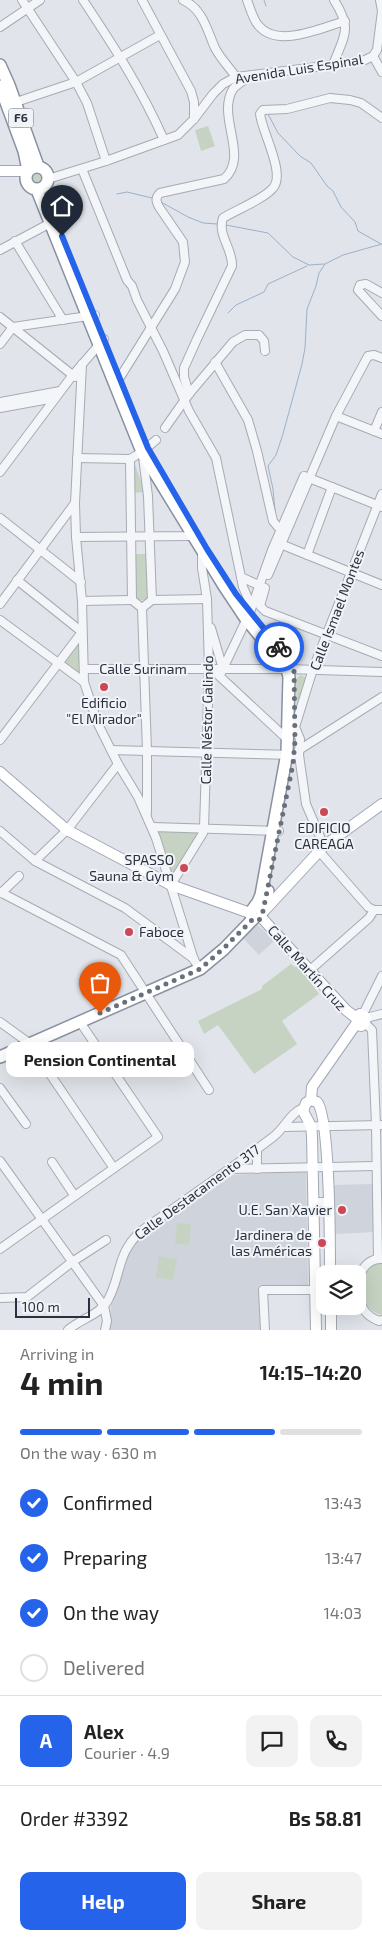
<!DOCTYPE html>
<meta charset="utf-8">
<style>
body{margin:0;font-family:"Exo 2",sans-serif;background:#f2f2f2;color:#222;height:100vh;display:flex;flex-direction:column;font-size:19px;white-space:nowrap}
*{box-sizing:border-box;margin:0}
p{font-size:16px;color:#767676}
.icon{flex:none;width:28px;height:28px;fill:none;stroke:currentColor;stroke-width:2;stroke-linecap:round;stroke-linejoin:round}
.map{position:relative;height:1330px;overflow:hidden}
.sheet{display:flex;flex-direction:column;background:#fff;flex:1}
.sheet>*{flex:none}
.fabs{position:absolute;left:316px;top:1265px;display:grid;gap:10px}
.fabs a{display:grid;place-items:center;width:50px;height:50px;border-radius:10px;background:#fff;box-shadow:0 5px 20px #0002;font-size:25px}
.scale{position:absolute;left:15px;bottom:12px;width:75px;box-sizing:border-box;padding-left:5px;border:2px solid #293141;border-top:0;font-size:14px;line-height:18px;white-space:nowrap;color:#293141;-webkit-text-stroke:4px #f1f3f7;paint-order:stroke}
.pin{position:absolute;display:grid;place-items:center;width:42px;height:42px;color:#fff;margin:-51px -21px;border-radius:50% 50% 50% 0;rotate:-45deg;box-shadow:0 0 5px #0007}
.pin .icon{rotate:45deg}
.courier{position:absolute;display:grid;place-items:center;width:50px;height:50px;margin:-25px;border:4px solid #2563eb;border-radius:50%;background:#fff;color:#222;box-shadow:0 1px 6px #0007}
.bubble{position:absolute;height:35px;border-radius:10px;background:#fff;box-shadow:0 5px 20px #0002;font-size:16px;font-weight:700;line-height:35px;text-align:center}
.overview em{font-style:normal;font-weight:700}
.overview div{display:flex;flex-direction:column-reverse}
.overview{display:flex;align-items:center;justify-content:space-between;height:85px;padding:0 20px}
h1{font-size:32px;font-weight:700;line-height:38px}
.bar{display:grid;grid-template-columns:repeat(4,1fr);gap:8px 5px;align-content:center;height:60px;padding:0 20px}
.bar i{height:6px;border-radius:4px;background:#e0e0e0}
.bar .selected{background:#2563eb}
.bar p{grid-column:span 4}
.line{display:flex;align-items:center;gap:12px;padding:0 20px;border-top:1px solid #e0e0e0}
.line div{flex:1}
.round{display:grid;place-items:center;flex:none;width:52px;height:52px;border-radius:10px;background:#f2f2f2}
ol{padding:0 20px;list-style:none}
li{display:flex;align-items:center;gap:15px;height:55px}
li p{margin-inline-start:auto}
li .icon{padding:5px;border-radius:50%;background:#2563eb;color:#fff;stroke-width:4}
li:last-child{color:#767676}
li i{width:28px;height:28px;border:2px solid #e0e0e0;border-radius:50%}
.cta{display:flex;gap:10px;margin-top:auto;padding:10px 20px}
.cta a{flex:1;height:58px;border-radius:10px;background:#2563eb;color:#fff;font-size:20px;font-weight:700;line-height:58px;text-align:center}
.cta a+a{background:#f2f2f2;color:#222}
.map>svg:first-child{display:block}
</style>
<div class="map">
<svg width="382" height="1330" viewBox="0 0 382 1330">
<rect width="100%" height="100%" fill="#e1e4ea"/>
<!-- built -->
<g fill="#cfd3dc">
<path d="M256,924L275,940L259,955L241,936Z"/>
<path d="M306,1171L308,1285L260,1287L261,1330H109L111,1306L126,1258L133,1246L142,1235L233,1175Z"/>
<path d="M373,1184L374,1232L335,1234L334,1185Z"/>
</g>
<!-- green -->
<g fill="#c6d3c2">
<path d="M208,126L215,146L201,151L195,130Z"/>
<circle cx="38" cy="179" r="6"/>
<path d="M134,462L145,492L131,493V463Z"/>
<path d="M133,554H147L149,597L145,600H136L135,598Z"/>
<path d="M79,639H81V675L61,664Z"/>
<path d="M300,675L305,677L306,682L297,714L296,679Z"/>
<path d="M160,830L197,831L200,833L174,875H172L158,832Z"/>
<path d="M291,964L295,967L298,966L319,994L282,1021L297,1044L254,1074L218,1025L204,1034L198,1021L262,989V986Z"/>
<path d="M177,1223L191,1224L189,1245L175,1244Z"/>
<path d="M159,1256L177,1259L173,1280L156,1277Z"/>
<path d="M373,1263H382V1315C364,1312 355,1287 364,1272C366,1269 370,1265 373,1263Z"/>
</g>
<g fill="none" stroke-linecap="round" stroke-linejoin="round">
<!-- stream -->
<g stroke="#9cb1c9" stroke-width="1">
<path d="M264,0L266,6"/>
<path d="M268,114L278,133L300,156L311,163L327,186L333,191L341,207L355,222L358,231L381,244"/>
<path d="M117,194L127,192L152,198"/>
<path d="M161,202L188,217L203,223L217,224"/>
<path d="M226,225L268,233L293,257L309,265L324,264"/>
<path d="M228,313L236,305L264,292L268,284L307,266"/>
<path d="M275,511L273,489L268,466L276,455L283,434L302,364L305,348L307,309L316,286L319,273L325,264L343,255L382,244"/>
</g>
<!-- minor casing -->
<g stroke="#a6abb4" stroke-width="10">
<g id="minor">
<path d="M22,0L76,82L87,103L106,161"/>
<path d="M83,0C113,45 142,90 164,140"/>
<path d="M142,0L191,91L194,102V119"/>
<path d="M183,0C203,9 207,30 215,48C220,58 229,67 236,77"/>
<path d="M247,0C250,8 253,19 258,25C277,49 321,28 345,21"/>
<path d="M0,27L40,0"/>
<path d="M373,56L382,72"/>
<path d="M333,65C344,35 353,30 334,0"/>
<path d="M16,102L76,82L160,35"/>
<path d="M82,169L127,280L132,286L137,300L163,351L189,411L216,458L241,577L265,588L260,606L265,611L382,656"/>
<path d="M48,179L106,161L178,135L194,119L213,94L223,84L236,77L333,65L365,60L373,56L377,50L382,11L380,0"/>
<path d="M15,241L63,320"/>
<path d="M0,250L56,220"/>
<path d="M382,293L366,284L360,285L358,290L382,316"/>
<path d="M0,317L75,377"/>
<path d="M0,344L13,327L95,315"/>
<path d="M215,362L248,420L257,451L273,521L278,527L285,530"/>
<path d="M82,364L75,503L76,537L82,601L84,682L98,724L118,764L138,797L156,838L194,960L200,969"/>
<path d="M119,379L175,289L185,262L183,242L159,207C156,201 155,198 160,193L224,179C250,156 216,117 233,89C237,84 246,79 252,75"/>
<path d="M189,394L184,377V368L197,339L232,266C233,249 217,235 223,218C236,210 264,199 273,188C286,174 262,132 260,114L263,110L287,109L330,98L350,100L361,103L382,118"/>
<path d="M0,402L60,391"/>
<path d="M0,408L55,398"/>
<path d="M336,416L382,434"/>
<path d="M165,428L189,394L233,342L245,335H259L264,341L265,351"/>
<path d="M374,431L382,412"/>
<path d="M143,457L148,496L152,600L142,608L147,751V813"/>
<path d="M77,458L130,459L142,452L156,440"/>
<path d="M130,459L132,600L142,608"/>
<path d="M0,472L72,376L104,339"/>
<path d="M0,518L81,582"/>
<path d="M76,537L193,536L196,534"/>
<path d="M278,543L382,585"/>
<path d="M307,555L332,487"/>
<path d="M268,575L336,416L368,356L374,355L382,358"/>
<path d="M241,577L243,587L251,605"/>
<path d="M152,600L207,599"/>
<path d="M82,601L132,600"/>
<path d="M0,604L75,503"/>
<path d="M0,620L84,682"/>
<path d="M211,628L223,669"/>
<path d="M84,669H287L382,672"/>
<path d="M215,672L287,739"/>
<path d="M220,675L250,612L272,550L304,476L382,507"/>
<path d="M0,740L82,632L17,580"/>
<path d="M111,750L294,755"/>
<path d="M299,750L382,697"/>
<path d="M152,827L279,831"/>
<path d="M0,831L35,861L125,908L194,959"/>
<path d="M324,846L306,804L299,755L300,739L295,727L313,669L382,494"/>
<path d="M319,851L368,907L374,910H382"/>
<path d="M35,861L67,830L118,764"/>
<path d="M171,885L203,833L204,828L209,669L207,599L202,568V552"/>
<path d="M0,892L121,955L209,1090"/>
<path d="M1,893L19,876"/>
<path d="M309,971L369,918L374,910"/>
<path d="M363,1014L382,976"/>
<path d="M366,1018L382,1014"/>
<path d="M0,1022L29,1043L113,1167"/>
<path d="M365,1023L372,1030L376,1125L378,1259"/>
<path d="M0,1088L26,1124"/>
<path d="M284,1127L382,1125"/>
<path d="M257,1148V1169"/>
<path d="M0,1161L104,1306L107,1321L105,1330"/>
<path d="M52,1162L74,1195"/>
<path d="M231,1169L376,1166"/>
<path d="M314,1202H328"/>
<path d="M0,1249L158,1137L80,1022"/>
<path d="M358,1279C362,1268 369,1258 382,1259"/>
<path d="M323,1282H325"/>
<path d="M358,1296C362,1309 366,1316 379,1321L382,1320"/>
<path d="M323,1297H325"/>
<path d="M0,1298L27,1297L72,1262L106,1240"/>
<path d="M68,1330C80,1319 100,1315 108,1300C122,1274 116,1254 141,1231C185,1200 230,1170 273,1137C284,1129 291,1112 303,1108"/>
<path d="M265,1330L263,1290H316"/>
</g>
</g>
<!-- major casing -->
<g stroke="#a0a8b5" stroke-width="12">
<g id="major">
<path d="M0,171H28"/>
<path d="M0,772L67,830L171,885L250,913"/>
<path d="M263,912L324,846L382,804"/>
<path d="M261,917L346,1010L355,1017"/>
<path d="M355,1017L360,1014L366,1018L364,1024L361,1026L356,1024"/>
<path d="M311,1100L312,1087L356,1024"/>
<path d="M331,1306V1330"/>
<path d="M316,1330L312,1136L311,1126L303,1111L306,1103L311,1100L317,1102C330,1116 330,1247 330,1274"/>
</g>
</g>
<!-- highway casing -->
<g stroke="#8891a0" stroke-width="14">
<g id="highway">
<path d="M0,65L9,85L38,166"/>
<path d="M0,86L24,151L28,170"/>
<circle cx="37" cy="178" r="11"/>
<path d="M37,190L142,452L224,586L246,619L287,669L289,677L287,753L261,895L258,902L250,913L253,919"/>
<path d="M262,912L268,891"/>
<path d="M0,1057L200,969L224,949L253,919"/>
</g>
</g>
<!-- minor -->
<use href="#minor" stroke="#f4f5f8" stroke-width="8"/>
<!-- major -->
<use href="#major" stroke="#fff" stroke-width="10"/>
<!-- highway -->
<use href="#highway" stroke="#fff" stroke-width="11"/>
</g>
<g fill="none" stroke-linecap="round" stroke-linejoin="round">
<!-- done -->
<path stroke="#69707c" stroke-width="5" stroke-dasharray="0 9" d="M100,1013L200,969L224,948L253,919L259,920L262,916L293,764L295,741L294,669L279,647"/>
<!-- route -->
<path stroke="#2563eb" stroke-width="6" d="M62,236L148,448L207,549L236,594L279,647"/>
</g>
<!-- markers -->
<g fill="#cd4757" stroke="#f1f3f7" stroke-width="2">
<circle cx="104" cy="687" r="5"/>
<circle cx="324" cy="812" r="5"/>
<circle cx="184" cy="868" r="5"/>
<circle cx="129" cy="932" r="5"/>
<circle cx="342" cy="1210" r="5"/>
<circle cx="322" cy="1243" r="5"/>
</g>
<g text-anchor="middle" stroke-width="4" stroke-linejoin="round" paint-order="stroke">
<!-- shield labels -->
<rect fill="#f1f3f7" stroke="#656b78" stroke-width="1" x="8.5" y="108.5" width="25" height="19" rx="4"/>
<g font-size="12" font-weight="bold" fill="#293141">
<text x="21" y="122">F6</text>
</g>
<!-- street labels -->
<g font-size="14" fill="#293141" stroke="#f1f3f7">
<text transform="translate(299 69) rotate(-9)" y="5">Avenida Luis Espinal</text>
<text transform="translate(337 610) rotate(-69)" y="5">Calle Ismael Montes</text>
<text x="143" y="674">Calle Surinam</text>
<text transform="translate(207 720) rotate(-89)" y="5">Calle Néstor Galindo</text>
<text transform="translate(307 968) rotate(48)" y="5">Calle Martín Cruz</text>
<text transform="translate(197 1192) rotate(-36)" y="5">Calle Destacamento 317</text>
</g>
<!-- poi labels -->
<g font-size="14" fill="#293141" stroke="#f1f3f7" text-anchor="end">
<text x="104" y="708" text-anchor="middle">Edificio<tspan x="104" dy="16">"El Mirador"</tspan></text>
<text x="324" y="833" text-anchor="middle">EDIFICIO<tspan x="324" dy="16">CAREAGA</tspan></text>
<text x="174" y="865">SPASSO<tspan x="174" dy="16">Sauna &amp; Gym</tspan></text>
<text x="139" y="937" text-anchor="start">Faboce</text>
<text x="332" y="1215">U.E. San Xavier</text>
<text x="312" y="1240">Jardinera de<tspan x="312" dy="16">las Américas</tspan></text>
</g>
</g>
</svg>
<div class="fabs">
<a><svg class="icon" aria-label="layers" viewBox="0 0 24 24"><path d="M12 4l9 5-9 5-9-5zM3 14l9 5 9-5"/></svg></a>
</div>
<div class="scale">100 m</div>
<div class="pin" style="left:100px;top:1013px;background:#ea580c"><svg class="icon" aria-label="bag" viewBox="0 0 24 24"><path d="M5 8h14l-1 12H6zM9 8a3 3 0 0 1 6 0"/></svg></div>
<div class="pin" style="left:62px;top:236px;background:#1f2937"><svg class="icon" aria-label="home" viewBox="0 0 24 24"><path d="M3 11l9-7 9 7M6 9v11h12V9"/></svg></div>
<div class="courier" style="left:279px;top:647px"><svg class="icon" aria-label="bike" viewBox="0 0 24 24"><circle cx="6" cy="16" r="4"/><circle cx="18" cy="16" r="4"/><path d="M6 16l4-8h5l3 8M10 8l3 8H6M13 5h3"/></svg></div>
<div class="bubble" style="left:6px;top:1042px;width:188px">Pension Continental</div>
</div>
<section class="sheet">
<div class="overview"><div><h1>4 min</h1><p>Arriving in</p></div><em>14:15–14:20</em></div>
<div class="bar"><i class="selected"></i><i class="selected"></i><i class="selected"></i><i></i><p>On the way · 630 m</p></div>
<ol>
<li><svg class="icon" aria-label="check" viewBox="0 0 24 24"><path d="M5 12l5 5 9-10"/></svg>Confirmed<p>13:43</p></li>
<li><svg class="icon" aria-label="check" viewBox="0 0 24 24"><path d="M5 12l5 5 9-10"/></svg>Preparing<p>13:47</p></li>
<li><svg class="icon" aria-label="check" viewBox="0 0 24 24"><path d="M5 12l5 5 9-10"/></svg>On the way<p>14:03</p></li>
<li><i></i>Delivered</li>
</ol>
<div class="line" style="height:90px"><b class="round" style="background:#2563eb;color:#fff">A</b><div><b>Alex</b><p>Courier · 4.9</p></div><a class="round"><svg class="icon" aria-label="chat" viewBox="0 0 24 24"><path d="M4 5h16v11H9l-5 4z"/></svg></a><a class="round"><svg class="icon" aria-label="phone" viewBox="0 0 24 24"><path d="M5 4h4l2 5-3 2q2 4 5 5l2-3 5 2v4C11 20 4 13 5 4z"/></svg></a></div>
<div class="line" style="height:65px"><div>Order #3392</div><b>Bs 58.81</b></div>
<div class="cta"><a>Help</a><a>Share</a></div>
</section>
